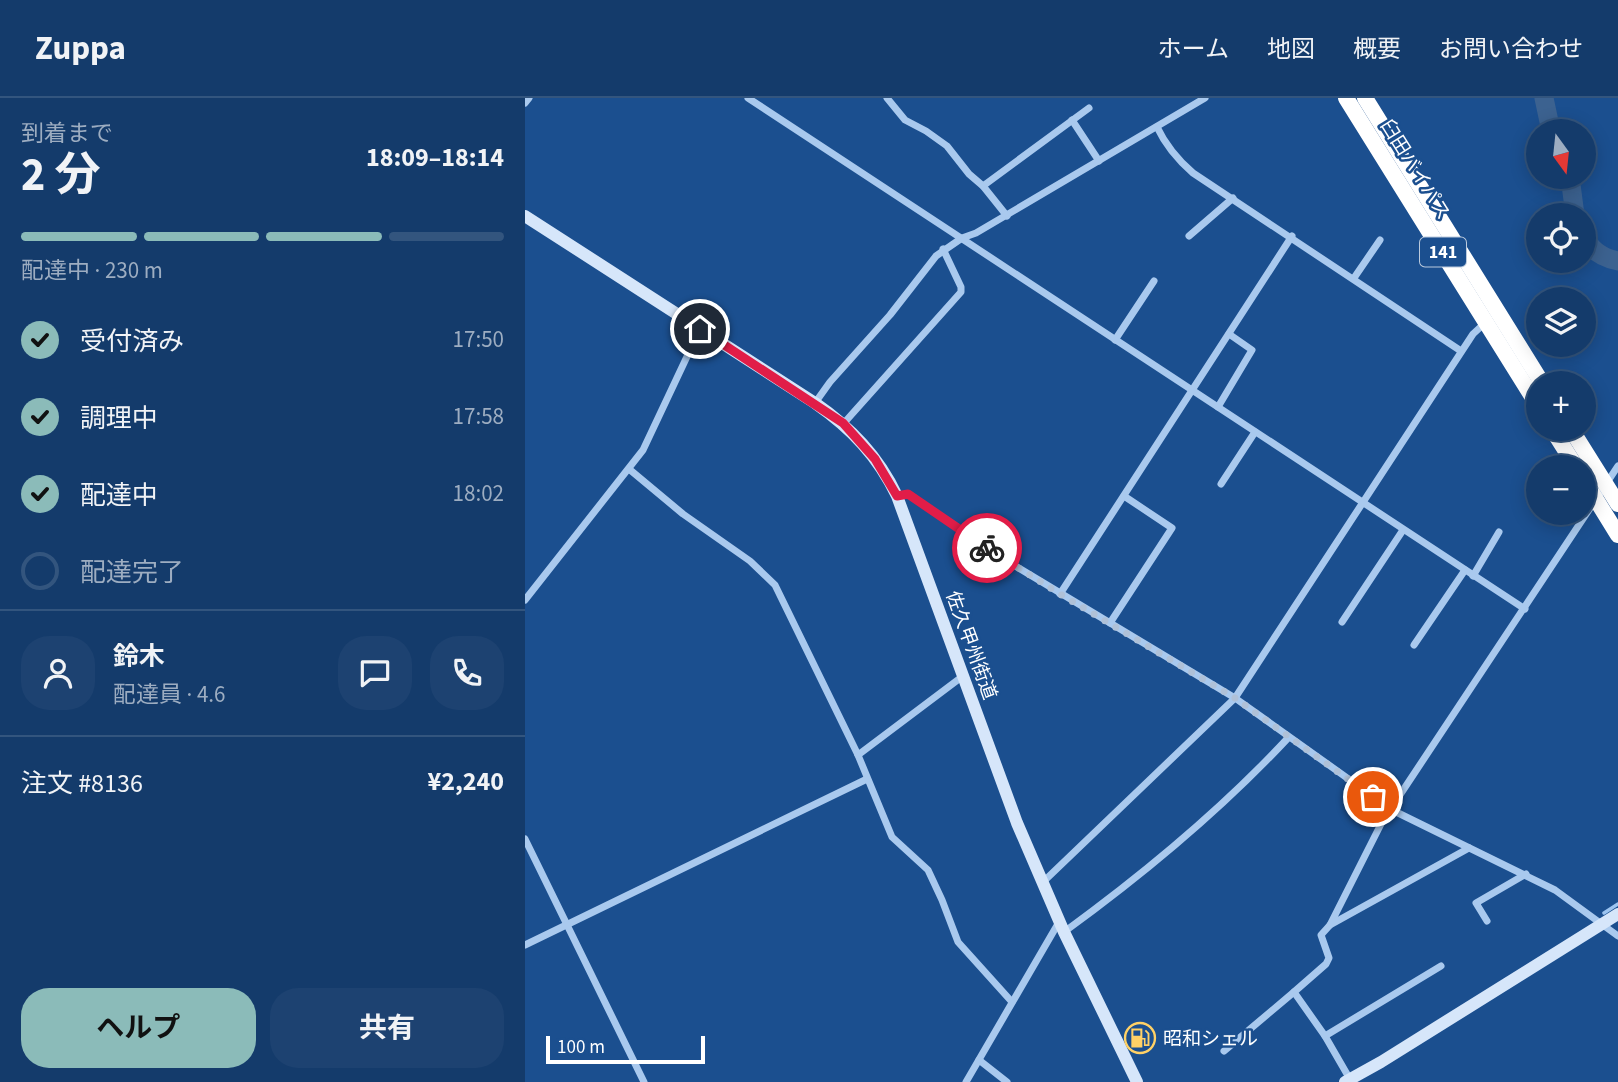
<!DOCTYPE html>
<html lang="ja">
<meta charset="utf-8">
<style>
body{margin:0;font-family:"Source Sans 3","Noto Sans JP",sans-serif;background:#1d4271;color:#f1f3f6;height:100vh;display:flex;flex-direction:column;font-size:26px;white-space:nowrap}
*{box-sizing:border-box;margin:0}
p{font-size:23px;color:#9dadc1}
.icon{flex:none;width:38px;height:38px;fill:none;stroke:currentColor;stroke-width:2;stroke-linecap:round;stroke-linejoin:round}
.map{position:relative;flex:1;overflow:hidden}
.details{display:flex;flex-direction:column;background:#143b6b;width:525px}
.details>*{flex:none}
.needle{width:46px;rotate:165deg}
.controls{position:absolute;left:1001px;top:21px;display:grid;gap:14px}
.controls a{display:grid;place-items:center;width:70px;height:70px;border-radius:50%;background:#143b6b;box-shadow:0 4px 18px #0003,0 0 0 2px #33557e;font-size:35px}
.scale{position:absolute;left:21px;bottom:18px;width:159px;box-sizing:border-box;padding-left:7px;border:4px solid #fff;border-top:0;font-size:19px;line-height:24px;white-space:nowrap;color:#fff;-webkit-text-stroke:5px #1b4f8f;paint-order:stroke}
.pin{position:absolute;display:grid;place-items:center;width:60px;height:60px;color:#fff;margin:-30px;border:4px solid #fff;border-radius:50%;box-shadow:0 2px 7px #0007}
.courier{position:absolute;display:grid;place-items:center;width:70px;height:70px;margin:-35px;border:5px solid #e11d48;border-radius:50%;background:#fff;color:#222;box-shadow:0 2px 9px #0007}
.headline em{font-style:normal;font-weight:700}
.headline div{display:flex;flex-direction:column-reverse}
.headline{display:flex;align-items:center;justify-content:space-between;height:119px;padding:0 21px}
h1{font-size:46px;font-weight:700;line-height:52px}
.bar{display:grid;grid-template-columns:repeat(4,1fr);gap:10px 7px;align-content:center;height:84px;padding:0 21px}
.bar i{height:9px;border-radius:5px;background:#33557e}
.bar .on{background:#8bbbb9}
.bar p{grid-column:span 4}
.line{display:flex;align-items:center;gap:18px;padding:0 21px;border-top:2px solid #33557e}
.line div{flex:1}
.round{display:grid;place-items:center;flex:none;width:74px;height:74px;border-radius:28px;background:#1d4271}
ol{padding:0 21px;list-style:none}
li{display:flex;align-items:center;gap:21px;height:77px}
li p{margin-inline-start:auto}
li .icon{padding:7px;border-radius:50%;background:#8bbbb9;color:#111;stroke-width:4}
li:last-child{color:#9dadc1}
li i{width:38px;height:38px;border:4px solid #33557e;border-radius:50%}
.primary-button{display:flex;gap:14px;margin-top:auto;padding:14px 21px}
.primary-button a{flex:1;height:80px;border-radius:28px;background:#8bbbb9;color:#111;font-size:28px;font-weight:700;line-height:80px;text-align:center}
.primary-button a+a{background:#1d4271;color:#f1f3f6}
header{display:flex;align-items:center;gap:42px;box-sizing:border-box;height:98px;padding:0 35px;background:#143b6b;border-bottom:2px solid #33557e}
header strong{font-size:33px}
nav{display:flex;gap:38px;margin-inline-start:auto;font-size:24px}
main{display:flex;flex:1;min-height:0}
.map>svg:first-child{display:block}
</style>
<header>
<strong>Zuppa</strong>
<nav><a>ホーム</a><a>地図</a><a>概要</a><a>お問い合わせ</a></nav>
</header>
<main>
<section class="details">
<div class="headline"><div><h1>2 分</h1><p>到着まで</p></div><em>18:09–18:14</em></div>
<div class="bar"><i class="on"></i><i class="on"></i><i class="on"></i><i></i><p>配達中 · 230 m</p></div>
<ol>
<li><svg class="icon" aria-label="check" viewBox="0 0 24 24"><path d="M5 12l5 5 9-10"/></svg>受付済み<p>17:50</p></li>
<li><svg class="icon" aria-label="check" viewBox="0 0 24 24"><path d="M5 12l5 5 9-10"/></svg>調理中<p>17:58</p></li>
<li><svg class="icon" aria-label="check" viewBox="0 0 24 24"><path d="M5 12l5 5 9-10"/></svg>配達中<p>18:02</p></li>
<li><i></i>配達完了</li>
</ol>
<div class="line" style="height:126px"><a class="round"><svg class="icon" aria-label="person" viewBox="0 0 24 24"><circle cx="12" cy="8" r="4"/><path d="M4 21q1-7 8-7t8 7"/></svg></a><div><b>鈴木</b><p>配達員 · 4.6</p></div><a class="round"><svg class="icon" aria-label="chat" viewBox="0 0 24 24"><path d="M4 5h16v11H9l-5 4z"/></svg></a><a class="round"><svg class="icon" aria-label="phone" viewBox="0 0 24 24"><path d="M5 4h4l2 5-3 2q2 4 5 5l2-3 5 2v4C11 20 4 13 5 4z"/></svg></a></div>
<div class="line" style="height:91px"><div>注文 #8136</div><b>¥2,240</b></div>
<div class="primary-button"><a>ヘルプ</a><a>共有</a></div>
</section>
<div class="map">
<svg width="1093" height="984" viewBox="0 0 1093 984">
<rect width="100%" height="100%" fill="#1b4f8f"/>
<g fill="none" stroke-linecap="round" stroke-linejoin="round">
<!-- stream -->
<path stroke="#9cc4f0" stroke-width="3.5" d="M1079,815L1093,806"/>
<!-- river -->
<g stroke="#3c6290" stroke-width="19">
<path d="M1019,0L1026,33"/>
<path d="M1045,79L1050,117"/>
<path d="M1059,137C1065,152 1078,160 1093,163"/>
</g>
<!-- street -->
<g stroke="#a9c9ee" stroke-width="7">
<path d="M223,0L1000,511"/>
<path d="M362,0L380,22L401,33L422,48L444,76L458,88L482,118"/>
<path d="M0,5L4,0"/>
<path d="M547,22L574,63"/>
<path d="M632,29C640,46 653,62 668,75L936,253"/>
<path d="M458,88L564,10"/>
<path d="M664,138L708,100"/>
<path d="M829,180L855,142"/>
<path d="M590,242L629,183"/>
<path d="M290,305L305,284L365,217L411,158L437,140L451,135L680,0"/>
<path d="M693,309L727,252L704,236"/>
<path d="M319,325L436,194V189L418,151"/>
<path d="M104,371L158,416L225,463L250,487L333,657L367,739L403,772L417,802L433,844L487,904"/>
<path d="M696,386L730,334"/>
<path d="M372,398L383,396L482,463L710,600L867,712L1030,792L1093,838"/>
<path d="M948,478L974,434"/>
<path d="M535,496L767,138"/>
<path d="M0,502L118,352L175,231"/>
<path d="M817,524L878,432"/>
<path d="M585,525L647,430L599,398"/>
<path d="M889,547L940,472"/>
<path d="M333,657L438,578"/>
<path d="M0,741L119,984"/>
<path d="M517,785L710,600L948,236L961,224"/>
<path d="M962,823L951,805L1001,776"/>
<path d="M805,827L857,724L1093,368"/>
<path d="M539,834C620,775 695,713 763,640"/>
<path d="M0,847L342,681"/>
<path d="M800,938L916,868"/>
<path d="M699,953L769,894"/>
<path d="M454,962L482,984"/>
<path d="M826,983L800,938L769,894L801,866L804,860L796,837L805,827L944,750"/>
<path d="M441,984L534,824"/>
</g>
<!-- secondary -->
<g stroke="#d6e6fa" stroke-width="12">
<path d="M0,118L290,305C326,330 353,358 372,398L492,725L539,834L612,984"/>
<path d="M820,984L856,964L1093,816"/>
</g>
<!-- highway -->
<g stroke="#fff" stroke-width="16">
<path d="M821,0L1013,308"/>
<path d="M840,0L1017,285"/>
<path d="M1027,331L1051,369"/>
<path d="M1046,331L1093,406"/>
<path d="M1059,382L1093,437"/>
</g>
</g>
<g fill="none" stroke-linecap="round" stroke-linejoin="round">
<!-- done -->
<path stroke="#afc1d8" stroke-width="7" stroke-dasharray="0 12.6" d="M462,450L535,496L710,600L848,699"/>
<!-- route -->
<path stroke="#e11d48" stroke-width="9" d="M175,231L318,325L350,361L372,398L383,396L462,450"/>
</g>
<!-- icons -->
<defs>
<g id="fuel-ring" transform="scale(1.575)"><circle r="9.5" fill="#1b4f8f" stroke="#ffd166" stroke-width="1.5"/><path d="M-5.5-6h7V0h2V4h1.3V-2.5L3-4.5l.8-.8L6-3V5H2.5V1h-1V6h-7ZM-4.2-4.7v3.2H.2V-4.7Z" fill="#ffd166"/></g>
</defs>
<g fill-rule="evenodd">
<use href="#fuel-ring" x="615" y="940"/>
</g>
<g text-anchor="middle" stroke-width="5" stroke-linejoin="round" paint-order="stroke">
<!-- shield labels -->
<rect fill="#1b4f8f" stroke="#bbcadd" stroke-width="2" x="895" y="139.5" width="46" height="29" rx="5"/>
<g font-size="18" font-weight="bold" fill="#fff">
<text x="918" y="160">141</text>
</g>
<!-- street labels -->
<g font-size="19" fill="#fff" stroke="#1b4f8f">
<text transform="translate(891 71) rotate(58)" y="7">臼田バイパス</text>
<text transform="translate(447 547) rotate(70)" y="7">佐久甲州街道</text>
</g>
<!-- poi labels -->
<g font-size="19" fill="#fff" stroke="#1b4f8f" text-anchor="start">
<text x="638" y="947">昭和シェル</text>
</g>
</g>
</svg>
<div class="controls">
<a><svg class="needle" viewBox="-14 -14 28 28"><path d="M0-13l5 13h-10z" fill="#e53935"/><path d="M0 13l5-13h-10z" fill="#9dadc1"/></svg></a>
<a><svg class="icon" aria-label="locate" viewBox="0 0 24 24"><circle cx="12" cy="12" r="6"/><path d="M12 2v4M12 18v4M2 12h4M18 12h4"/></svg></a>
<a><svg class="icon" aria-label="layers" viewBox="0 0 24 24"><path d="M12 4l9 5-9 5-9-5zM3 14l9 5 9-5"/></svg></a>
<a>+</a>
<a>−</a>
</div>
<div class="scale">100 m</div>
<div class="pin" style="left:848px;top:699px;background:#ea580c"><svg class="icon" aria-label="bag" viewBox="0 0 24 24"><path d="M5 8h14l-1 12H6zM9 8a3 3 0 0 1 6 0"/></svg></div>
<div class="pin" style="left:175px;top:231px;background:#1f2937"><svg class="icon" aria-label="home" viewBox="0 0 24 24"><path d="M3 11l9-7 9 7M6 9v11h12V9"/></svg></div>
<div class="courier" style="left:462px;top:450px"><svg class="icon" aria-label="bike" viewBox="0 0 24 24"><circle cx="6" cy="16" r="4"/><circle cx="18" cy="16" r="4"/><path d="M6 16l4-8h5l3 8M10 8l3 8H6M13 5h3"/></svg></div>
</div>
</main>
